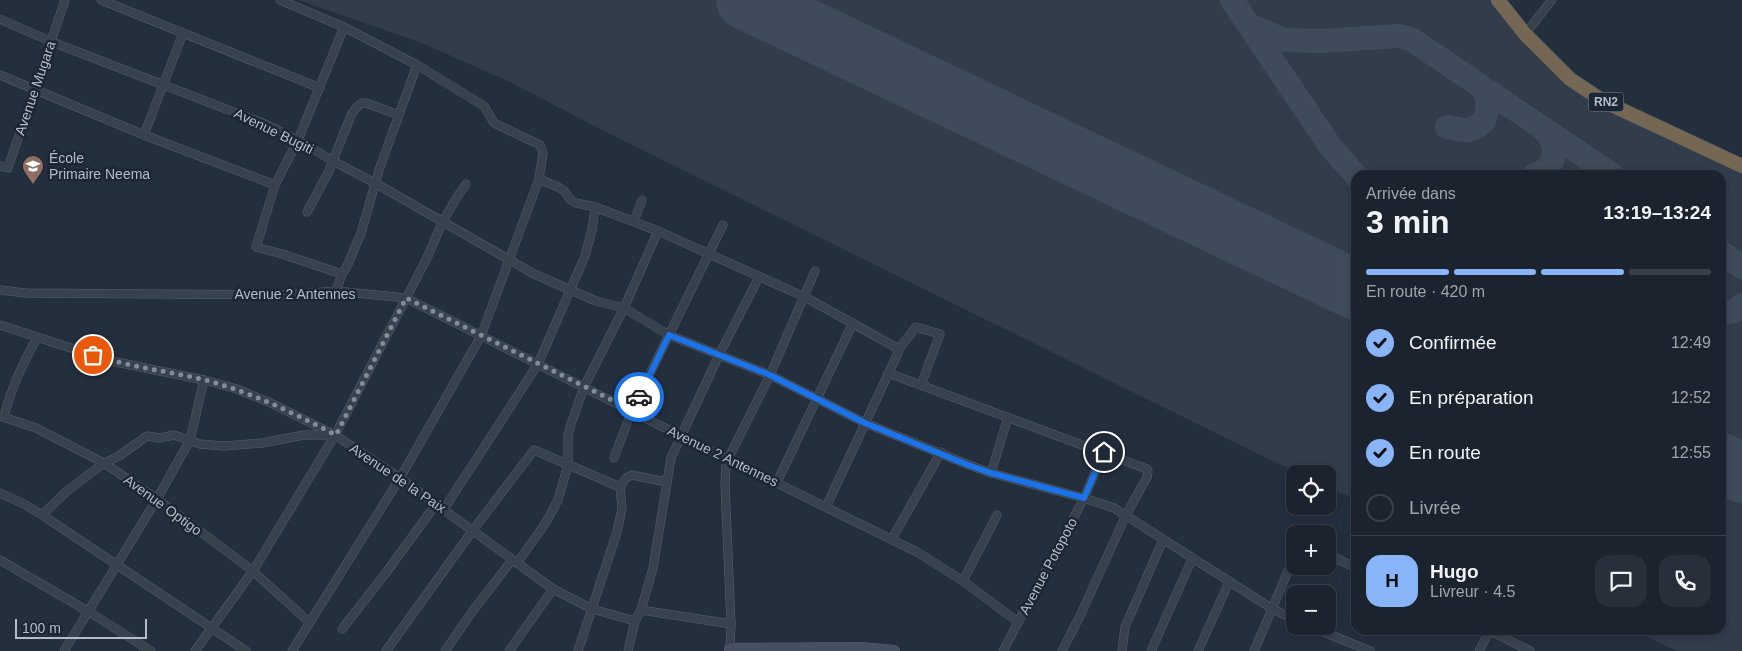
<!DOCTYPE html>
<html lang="fr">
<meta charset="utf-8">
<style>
body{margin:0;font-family:Arial,sans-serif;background:#282f3a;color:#f1f3f6;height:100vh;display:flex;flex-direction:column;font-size:19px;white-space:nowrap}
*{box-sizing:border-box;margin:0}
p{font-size:16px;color:#a0a4aa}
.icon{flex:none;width:28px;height:28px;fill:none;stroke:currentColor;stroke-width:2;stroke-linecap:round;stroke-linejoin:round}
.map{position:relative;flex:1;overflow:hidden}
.panel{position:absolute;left:1351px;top:170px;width:375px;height:465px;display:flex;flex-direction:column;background:#1b232e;border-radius:15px;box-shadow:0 2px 8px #0003,0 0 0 1px #39404a}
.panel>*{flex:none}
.tools{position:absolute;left:1286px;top:465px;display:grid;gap:10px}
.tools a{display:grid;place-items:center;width:50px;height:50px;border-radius:10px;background:#1b232e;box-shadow:0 2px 8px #0003,0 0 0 1px #39404a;font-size:25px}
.scale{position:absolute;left:15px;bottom:12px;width:132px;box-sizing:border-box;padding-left:5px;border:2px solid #b4bcc9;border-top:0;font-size:14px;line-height:18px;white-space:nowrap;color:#b4bcc9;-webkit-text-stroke:4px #1d2633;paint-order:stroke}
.pin{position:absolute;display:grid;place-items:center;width:42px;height:42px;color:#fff;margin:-21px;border:2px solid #fff;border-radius:50%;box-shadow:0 1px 5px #0007}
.courier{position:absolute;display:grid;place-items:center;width:50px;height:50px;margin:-25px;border:4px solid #1a73e8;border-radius:50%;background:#fff;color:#222;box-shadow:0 1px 6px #0007}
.headline em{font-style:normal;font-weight:700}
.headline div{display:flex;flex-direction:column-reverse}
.headline{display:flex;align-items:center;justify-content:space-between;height:85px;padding:0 15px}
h1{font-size:32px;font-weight:700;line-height:38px}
.bar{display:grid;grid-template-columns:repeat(4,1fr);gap:8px 5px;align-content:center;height:60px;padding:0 15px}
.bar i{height:6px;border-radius:4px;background:#39404a}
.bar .selected{background:#8ab4f8}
.bar p{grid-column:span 4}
.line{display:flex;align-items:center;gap:12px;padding:0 15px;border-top:1px solid #39404a}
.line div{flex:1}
.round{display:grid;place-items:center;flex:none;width:52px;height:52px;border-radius:15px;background:#282f3a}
ol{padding:0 15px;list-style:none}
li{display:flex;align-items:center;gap:15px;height:55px}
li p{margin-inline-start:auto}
li .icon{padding:5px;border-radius:50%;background:#8ab4f8;color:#111;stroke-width:4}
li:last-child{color:#a0a4aa}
li i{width:28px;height:28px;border:2px solid #39404a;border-radius:50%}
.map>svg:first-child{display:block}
</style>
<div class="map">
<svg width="1742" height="651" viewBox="0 0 1742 651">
<rect width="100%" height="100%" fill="#242f3e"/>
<!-- airport -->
<path fill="#323c4b" d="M298,0H1492L1561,78L1742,172V651H1677L1632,630H1721V175H1356V500L1328,487V474H1300L1246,448L602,130L512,83L422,43Z"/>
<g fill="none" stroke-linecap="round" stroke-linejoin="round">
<!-- taxiway -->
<g stroke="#3f4a5a" stroke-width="24">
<path d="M1232,0L1330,146L1356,176"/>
<path d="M1251,26L1284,40L1322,41L1398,36L1411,39L1612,175"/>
<path d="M1447,127C1454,127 1460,131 1467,130C1489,128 1493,101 1480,86"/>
<path d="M1534,175C1557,169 1560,146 1544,130"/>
<path d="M1721,252L1742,267"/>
<path d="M1724,313L1734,311L1742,305"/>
</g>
<!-- runway -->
<g stroke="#3f4a5a" stroke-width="60">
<path d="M746,0L1356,290"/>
<path d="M1721,463L1742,473"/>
</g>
<!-- street casing -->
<g stroke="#565f6c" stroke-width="9">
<g id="street">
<path d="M101,0L320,88"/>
<path d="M280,0L344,27L298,140L275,185L256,247L282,254L342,274"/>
<path d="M0,19L52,42L265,124L298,140L333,161L375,183L534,274L596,301L624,308L669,335L770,375L865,423L969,465L991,473L1084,498L1114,508L1271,608L1295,620"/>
<path d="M1525,34L1552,0"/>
<path d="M0,75L144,135L275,185"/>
<path d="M144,135L183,33"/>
<path d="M0,166L8,168L65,0"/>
<path d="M539,179L558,187L564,191L571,200L576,203L595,207L658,231L805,297L897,348L898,353L826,507"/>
<path d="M307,212L328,173L352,113L358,106L362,103H366L399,115"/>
<path d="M634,221L642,200"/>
<path d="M0,290L26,293L285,295L336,291L406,298L681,436L917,552L963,581L1018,622"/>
<path d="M336,291L342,274L348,264L361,233L379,170L417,65L344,27"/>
<path d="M0,325L111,361L204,380L237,389L271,403L335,435L400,478L553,589L592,609L635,621"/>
<path d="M898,350L916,327L940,334L921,385"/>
<path d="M888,373L1147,469L1148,472L1147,477L1126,515L1080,616L1062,651"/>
<path d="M0,416L36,428L104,463L157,499L253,571L309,622"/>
<path d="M4,417C11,388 22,364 37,338"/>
<path d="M614,458L632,410L723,225"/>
<path d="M991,473L1008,417"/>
<path d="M777,482L853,323"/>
<path d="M0,493L24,504L42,515L246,651"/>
<path d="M444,509L538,364L585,256L592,230L595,207"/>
<path d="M42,515L67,491L104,463L119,456L147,436L160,438L174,435L200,444L224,446L262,443L304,435H331"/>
<path d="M892,539L941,452"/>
<path d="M1328,554L1356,568"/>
<path d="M0,560L89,612L151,651"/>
<path d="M517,563L545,524L558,500L568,465V435L571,424L584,387L624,308L658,231"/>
<path d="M963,581L997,515"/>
<path d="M641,610L731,624"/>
<path d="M1309,626L1370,651"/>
<path d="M342,629L385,574L436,504"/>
<path d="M1489,630L1530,651"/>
<path d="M730,649L731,624L725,484L726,466L728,459L770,375L815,271"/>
<path d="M64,651L157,499L190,440L204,380"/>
<path d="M195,651L253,571L335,435L427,258L442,223L457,197L466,184"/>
<path d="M292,651L400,478L481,336L539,179L543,153L540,145L494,123L484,106L417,65"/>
<path d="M386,651L473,530L534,450L620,487"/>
<path d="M445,651L472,612L512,560"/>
<path d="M509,651L553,589"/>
<path d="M578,651L617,532L622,508L620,487L626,478L632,475L666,482"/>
<path d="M628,651L635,621L641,610L653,568L671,458L719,355L759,277"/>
<path d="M1003,651L1084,498L1104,452"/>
<path d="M1122,651L1125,627L1163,540"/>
<path d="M1151,651L1192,559"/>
<path d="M1198,651L1229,582"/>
<path d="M1254,651L1295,555"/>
<path d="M1479,651L1490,630"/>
</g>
</g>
<!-- secondary casing -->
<g stroke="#565f6c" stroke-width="12">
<path id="secondary" d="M730,651V649L861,648L894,651"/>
</g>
<!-- highway casing -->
<g stroke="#434c59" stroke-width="15">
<path id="highway" d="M1498,0L1525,34L1570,79L1603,101L1742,166"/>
</g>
<!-- street -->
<use href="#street" stroke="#38414e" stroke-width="8"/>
<!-- secondary -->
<use href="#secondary" stroke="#465061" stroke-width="11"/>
<!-- highway -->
<use href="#highway" stroke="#746855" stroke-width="14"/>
</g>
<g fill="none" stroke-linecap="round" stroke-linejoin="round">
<!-- done -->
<path stroke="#828b98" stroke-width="5" stroke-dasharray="0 9" d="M93,355C130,367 168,371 205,380C251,392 293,413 336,435L406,298L632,410L639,397"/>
<!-- route -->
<path stroke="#1a73e8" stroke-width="6" d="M639,397L669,335L770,375L865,423L968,465L991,473L1084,498L1104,452"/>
</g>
<!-- icons -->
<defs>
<g id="school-pin" transform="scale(1.125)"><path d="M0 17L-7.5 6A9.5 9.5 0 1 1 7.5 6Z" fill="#8d6e63" stroke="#1d2633"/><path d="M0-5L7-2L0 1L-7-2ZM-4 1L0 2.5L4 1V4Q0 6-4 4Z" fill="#fff"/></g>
</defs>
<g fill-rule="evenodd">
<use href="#school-pin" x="33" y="166"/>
</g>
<g text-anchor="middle" stroke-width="5" stroke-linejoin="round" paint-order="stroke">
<!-- shield labels -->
<rect fill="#1d2633" stroke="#878f9c" stroke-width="1" x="1588.5" y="92.5" width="35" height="19" rx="4"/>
<g font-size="12" font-weight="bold" fill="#b4bcc9">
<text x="1606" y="106">RN2</text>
</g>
<!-- street labels -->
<g font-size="14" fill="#b4bcc9" stroke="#1d2633">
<text transform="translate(35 88) rotate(-71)" y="5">Avenue Mugara</text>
<text transform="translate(274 131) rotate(26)" y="5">Avenue Bugiti</text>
<text x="295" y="299">Avenue 2 Antennes</text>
<text transform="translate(723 456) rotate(26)" y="5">Avenue 2 Antennes</text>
<text transform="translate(398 478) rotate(34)" y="5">Avenue de la Paix</text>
<text transform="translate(163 505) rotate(36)" y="5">Avenue Optigo</text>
<text transform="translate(1048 566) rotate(-62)" y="5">Avenue Potopoto</text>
</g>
<!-- poi labels -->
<g font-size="14" fill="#b4bcc9" stroke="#1d2633" text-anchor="start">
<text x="49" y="163">École<tspan x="49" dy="16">Primaire Neema</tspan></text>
</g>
</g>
</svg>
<div class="tools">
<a><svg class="icon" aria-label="locate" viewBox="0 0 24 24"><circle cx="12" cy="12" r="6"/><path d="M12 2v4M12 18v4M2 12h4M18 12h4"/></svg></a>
<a>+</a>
<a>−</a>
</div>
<div class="scale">100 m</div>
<div class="pin" style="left:93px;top:355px;background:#ea580c"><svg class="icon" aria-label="bag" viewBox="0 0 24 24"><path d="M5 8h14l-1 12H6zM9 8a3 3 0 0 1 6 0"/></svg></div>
<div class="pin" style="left:1104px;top:452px;background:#1f2937"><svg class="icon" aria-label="home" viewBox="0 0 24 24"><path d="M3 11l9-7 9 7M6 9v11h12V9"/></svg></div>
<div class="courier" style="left:639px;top:397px"><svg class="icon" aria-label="car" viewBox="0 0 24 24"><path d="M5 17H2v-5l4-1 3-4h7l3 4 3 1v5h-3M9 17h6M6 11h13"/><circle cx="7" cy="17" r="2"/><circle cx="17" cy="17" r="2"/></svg></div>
<section class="panel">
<div class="headline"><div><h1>3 min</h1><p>Arrivée dans</p></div><em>13:19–13:24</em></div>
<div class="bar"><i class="selected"></i><i class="selected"></i><i class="selected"></i><i></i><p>En route · 420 m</p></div>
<ol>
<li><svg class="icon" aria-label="check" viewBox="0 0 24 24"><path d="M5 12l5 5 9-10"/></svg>Confirmée<p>12:49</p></li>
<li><svg class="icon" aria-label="check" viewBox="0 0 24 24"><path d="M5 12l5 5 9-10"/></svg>En préparation<p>12:52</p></li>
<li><svg class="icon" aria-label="check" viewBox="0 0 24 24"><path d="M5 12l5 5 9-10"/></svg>En route<p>12:55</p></li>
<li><i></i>Livrée</li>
</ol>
<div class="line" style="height:90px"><b class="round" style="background:#8ab4f8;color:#111">H</b><div><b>Hugo</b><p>Livreur · 4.5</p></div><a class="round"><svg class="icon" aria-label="chat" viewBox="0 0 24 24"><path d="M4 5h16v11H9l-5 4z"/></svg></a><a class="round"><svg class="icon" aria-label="phone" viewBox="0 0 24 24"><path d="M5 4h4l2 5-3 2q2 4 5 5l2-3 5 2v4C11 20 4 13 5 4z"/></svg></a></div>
</section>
</div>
